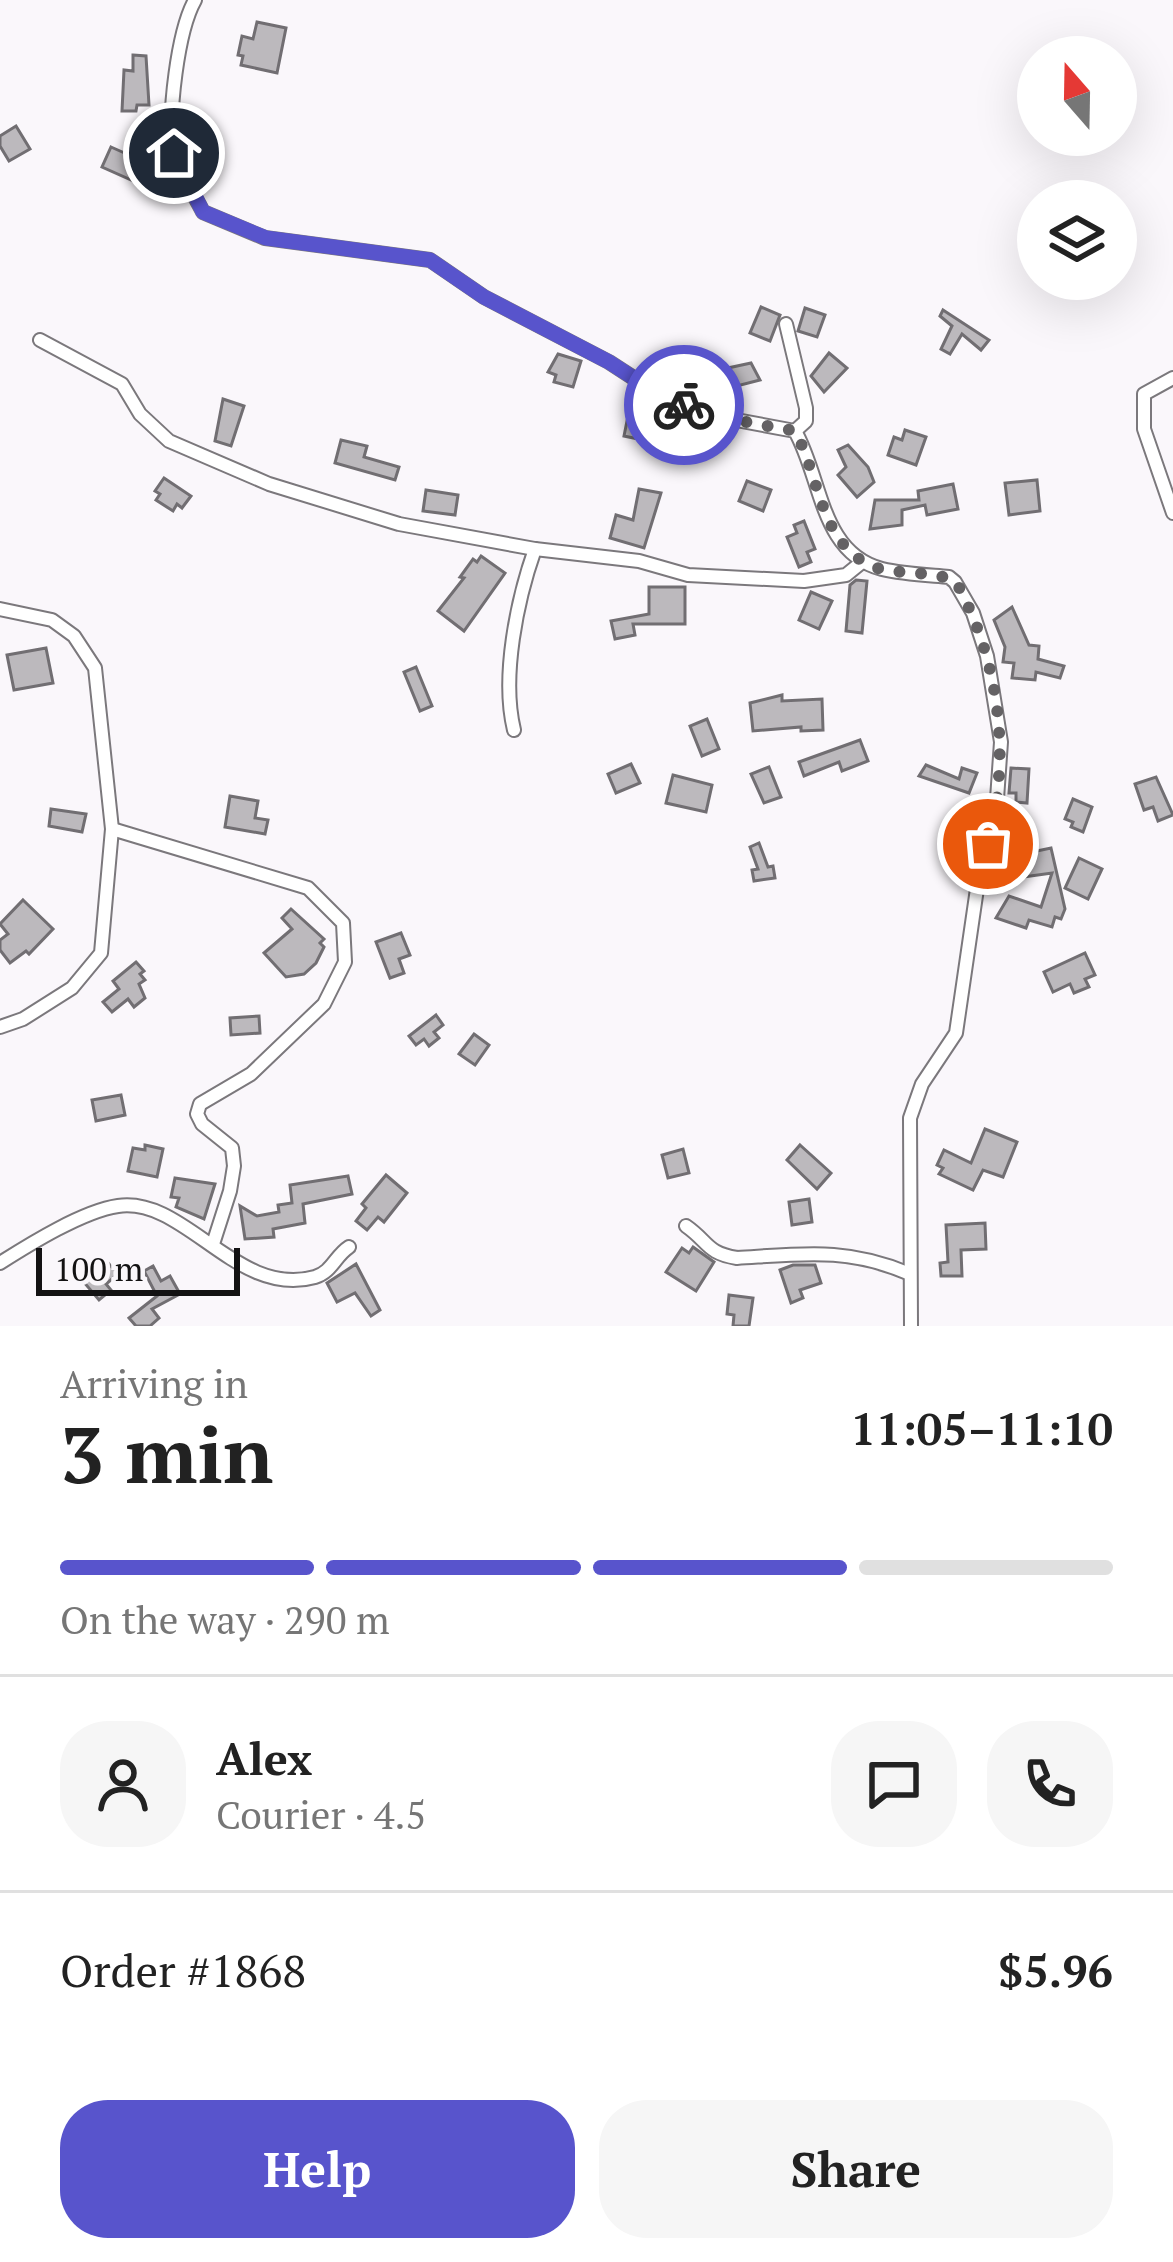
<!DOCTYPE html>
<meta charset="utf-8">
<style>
body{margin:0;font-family:"PT Serif",serif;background:#f6f6f6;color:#222;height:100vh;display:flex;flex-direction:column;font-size:45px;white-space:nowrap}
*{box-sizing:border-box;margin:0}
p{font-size:39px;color:#767676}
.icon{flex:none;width:66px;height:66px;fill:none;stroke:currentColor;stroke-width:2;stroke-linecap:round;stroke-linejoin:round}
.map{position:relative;height:1326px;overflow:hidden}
.sheet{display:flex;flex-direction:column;background:#fff;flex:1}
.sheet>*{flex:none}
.needle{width:78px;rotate:340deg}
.tools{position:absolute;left:1017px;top:36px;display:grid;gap:24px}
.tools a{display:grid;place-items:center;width:120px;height:120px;border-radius:50%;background:#fff;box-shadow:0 12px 48px #0002;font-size:60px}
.scale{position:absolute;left:36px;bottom:30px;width:204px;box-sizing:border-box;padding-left:12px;border:6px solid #131213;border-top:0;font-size:33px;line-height:42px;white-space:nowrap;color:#131213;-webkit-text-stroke:9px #faf7fb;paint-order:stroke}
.pin{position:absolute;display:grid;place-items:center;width:102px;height:102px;color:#fff;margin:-51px;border:6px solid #fff;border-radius:50%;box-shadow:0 3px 12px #0007}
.courier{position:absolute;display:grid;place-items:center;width:120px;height:120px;margin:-60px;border:9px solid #5854cc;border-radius:50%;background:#fff;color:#222;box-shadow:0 3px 15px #0007}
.head em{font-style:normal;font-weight:700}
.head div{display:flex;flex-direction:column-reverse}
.head{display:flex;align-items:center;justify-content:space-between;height:204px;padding:0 60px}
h1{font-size:78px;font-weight:700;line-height:90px}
.bar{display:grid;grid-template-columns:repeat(4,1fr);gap:18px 12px;align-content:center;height:144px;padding:0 60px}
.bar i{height:15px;border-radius:9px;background:#e0e0e0}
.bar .current{background:#5854cc}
.bar p{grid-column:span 4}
.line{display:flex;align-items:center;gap:30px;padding:0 60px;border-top:3px solid #e0e0e0}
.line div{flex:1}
.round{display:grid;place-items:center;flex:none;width:126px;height:126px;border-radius:48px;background:#f6f6f6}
.cta{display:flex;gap:24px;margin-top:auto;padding:24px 60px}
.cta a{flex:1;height:138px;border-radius:48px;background:#5854cc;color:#fff;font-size:48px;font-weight:700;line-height:138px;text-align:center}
.cta a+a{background:#f6f6f6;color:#222}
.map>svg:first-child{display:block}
</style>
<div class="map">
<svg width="1173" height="1326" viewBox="0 0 1173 1326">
<rect width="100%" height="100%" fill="#faf7fb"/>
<!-- building -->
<g fill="#bcb9bd" stroke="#716e72" stroke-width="3">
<path d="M257,22L286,28L277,73L241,65L243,56L238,55L242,36L253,39Z"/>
<path d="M133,55L146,56L149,105H137L136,111H122L124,70L133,71Z"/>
<path d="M16,126L30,149L9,161L0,146V136Z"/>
<path d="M111,147L147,163L138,183L102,167Z"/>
<path d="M761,307L780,315L770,341L750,333Z"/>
<path d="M805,308L825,315L817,337L798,331Z"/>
<path d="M943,310L989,340L981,350L962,334L950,354L941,349L952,326L940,316Z"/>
<path d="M829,353L847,368L824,392L811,376Z"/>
<path d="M558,354L581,361L573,387L554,382L556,375L548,372Z"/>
<path d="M751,363L760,380L733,387L728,368Z"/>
<path d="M223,399L244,406L231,446L215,441Z"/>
<path d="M630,406L663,413L657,443L624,436Z"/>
<path d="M905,430L926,437L916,465L888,455L894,437L902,440Z"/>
<path d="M341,440L367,446L364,457L399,467L395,480L335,463Z"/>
<path d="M848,445L868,467L874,482L857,497L838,475L846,467L838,450Z"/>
<path d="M164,478L191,496L182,508L177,504L173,511L156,500L160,494L155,491Z"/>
<path d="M1037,480L1040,511L1009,515L1005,483Z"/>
<path d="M747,481L771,490L763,511L739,501Z"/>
<path d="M953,484L958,509L927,515L925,505L902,510V525L870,529L875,500H919L918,491Z"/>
<path d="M639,489L661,493L644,548L610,538L616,515L633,520Z"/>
<path d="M426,490L458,495L455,515L423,511Z"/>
<path d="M804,521L815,549L807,552L811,562L799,567L787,537L797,533L794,525Z"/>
<path d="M481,556L505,573L464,631L438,611L464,578L460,577L473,559L477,562Z"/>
<path d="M856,580L867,581L862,633L846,631L850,585Z"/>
<path d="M649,587H685V624H633L635,635L615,639L611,621L649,614Z"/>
<path d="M811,592L832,601L819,629L799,620Z"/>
<path d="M1012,607L1029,645L1039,646L1038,659L1064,666L1060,678L1036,672L1035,680L1012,678L1014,663L1003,662L1005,647L994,620Z"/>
<path d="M46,648L53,683L14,690L7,655Z"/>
<path d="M416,667L432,706L420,711L404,672Z"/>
<path d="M782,695V701L822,699L823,730L801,731V727L753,731L750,703Z"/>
<path d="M707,719L719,749L702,756L690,726Z"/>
<path d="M860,740L868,761L842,771L839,762L804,776L799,762Z"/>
<path d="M631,764L640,783L616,793L608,774Z"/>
<path d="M926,765L959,779L962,768L977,773L969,793L919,776Z"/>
<path d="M769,767L781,797L764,803L751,774Z"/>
<path d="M1011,768L1029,769L1027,803L1016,802V793H1009Z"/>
<path d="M673,775L712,785L706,812L666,803Z"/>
<path d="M1156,777L1173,815L1158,821L1153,807L1144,810L1135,784Z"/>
<path d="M230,796L258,801L255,818L268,820L265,834L225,827Z"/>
<path d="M1073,799L1092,807L1083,832L1071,827L1073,822L1065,819Z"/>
<path d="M51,809L86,814L82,832L49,826Z"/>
<path d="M759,843L768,867L773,866L775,878L754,881L752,870L758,869L750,847Z"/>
<path d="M1051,848L1065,909L1061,919L1055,917L1052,927L1029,920L1026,928L996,918L1009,896L1041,907L1052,873L1023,877L1018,855Z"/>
<path d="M1079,858L1102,869L1088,899L1065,888Z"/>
<path d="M23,900L53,929L29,954L26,951L10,963L0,950V940L8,934L0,924Z"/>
<path d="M291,909L324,939L320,943L324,947L316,963L304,974L286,977L264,953L292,929L282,918Z"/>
<path d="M401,933L410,955L399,959L404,973L390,978L376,942Z"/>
<path d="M1085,953L1095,975L1085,979L1089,987L1074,993L1070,984L1053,992L1044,972Z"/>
<path d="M136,962L144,971L140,974L145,980L139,984L145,998L134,1007L128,999L112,1012L103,1002L119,989L113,981Z"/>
<path d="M436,1015L443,1025L434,1032L439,1038L429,1046L424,1039L416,1045L409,1036Z"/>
<path d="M259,1016L260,1033L231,1035L230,1018Z"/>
<path d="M474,1034L489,1045L475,1065L459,1054Z"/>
<path d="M121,1095L125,1115L96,1121L92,1100Z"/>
<path d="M985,1129L1017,1142L1003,1177L983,1170L973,1190L939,1174L943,1168L937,1165L944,1150L971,1163Z"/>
<path d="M145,1145L163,1149L157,1177L128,1171L133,1148L145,1150Z"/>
<path d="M800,1145L831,1173L817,1189L787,1160Z"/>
<path d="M683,1149L689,1173L668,1178L662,1155Z"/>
<path d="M386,1175L407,1193L384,1222L378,1217L367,1230L356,1221L366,1208L362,1204Z"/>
<path d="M348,1176L352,1194L303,1204L305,1223L273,1229L274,1237L245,1239L240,1206L257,1216L279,1212L278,1205L292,1203L290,1185Z"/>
<path d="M175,1178L215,1184L204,1219L176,1207L179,1198L171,1197Z"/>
<path d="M809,1199L812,1222L792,1225L789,1202Z"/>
<path d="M985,1223L986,1249L961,1250L962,1276H941L940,1263L948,1262L946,1225Z"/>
<path d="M693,1247L714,1262L696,1291L666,1272L682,1248L689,1253Z"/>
<path d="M109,1264L118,1274L106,1284L111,1290L99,1300L82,1280L92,1271L96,1276Z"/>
<path d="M356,1264L380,1310L371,1316L355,1293L337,1302L327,1283Z"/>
<path d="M793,1265H815L821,1283L800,1290L803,1298L791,1303L780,1270Z"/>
<path d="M153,1266L161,1281L170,1276L180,1294L152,1309L159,1318L150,1326H136L129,1318L157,1296L144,1271Z"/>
<path d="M729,1295L753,1298L749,1326H733L734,1315L727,1314Z"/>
</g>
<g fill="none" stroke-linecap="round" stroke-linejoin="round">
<!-- minor casing -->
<g stroke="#7b787c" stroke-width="16">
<g id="minor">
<path d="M195,0C178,30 167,116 174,151C178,171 194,194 203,212L265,238L430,260L484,297L609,362L666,399L720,417L795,431C822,478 820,553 882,569C903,574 927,575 949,577L955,582L973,613L987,656L1001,742L996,813L979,875L956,1033L922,1084L910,1118L911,1326"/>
<path d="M786,324L806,408V421L795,431"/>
<path d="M40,340L122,384L140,414L169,441L269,484L399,524L535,549L639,561L688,575L804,581L846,575L862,562"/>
<path d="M1173,378L1144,394V429L1173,513"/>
<path d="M0,609L52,620L74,636L95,668L112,829L101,953L72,988L23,1019L0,1027"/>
<path d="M514,730C501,677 517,600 535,549"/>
<path d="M112,829L308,888L343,923L345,962L324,1004L251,1074L200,1104L197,1114L202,1124L232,1148L234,1166L230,1191L213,1244"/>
<path d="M686,1226C709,1242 706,1253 737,1258C802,1254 848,1247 910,1274"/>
<path d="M0,1263C30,1244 83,1211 118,1206C185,1196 237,1299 315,1277C332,1272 335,1256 349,1247"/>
</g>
</g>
<!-- minor -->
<use href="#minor" stroke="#fff" stroke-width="12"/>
</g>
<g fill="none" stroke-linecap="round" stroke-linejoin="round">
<!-- done -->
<path stroke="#646264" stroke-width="12" stroke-dasharray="0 21.6" d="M684,405L720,417L795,431C821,478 820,552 881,569C905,575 934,570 956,582C1000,661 1011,757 988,844"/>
<!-- route -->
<path stroke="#5854cc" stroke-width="15" d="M174,153L203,212L266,238L430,260L484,297L609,362L666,399L684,405"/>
</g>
</svg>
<div class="tools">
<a><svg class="needle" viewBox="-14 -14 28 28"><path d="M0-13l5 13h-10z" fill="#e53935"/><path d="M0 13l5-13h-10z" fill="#767676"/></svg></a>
<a><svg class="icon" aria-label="layers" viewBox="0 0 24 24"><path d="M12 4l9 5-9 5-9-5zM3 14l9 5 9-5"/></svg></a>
</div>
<div class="scale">100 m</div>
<div class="pin" style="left:988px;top:844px;background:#ea580c"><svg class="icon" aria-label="bag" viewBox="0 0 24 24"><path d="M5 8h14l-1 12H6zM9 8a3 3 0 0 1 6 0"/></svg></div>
<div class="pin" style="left:174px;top:153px;background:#1f2937"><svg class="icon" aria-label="home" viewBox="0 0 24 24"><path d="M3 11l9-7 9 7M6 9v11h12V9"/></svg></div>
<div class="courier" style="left:684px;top:405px"><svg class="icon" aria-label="bike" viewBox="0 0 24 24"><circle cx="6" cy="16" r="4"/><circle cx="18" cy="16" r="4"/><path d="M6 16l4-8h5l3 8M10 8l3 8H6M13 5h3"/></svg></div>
</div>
<section class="sheet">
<div class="head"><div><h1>3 min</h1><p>Arriving in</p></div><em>11:05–11:10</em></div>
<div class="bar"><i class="current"></i><i class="current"></i><i class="current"></i><i></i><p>On the way · 290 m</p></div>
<div class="line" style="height:216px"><a class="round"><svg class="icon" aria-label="person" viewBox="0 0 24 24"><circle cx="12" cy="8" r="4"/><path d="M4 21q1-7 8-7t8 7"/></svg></a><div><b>Alex</b><p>Courier · 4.5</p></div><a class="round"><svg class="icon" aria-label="chat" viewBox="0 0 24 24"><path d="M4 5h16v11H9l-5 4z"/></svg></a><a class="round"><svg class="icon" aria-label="phone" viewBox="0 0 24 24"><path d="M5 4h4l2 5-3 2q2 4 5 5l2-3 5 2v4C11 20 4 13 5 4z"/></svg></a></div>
<div class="line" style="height:156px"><div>Order #1868</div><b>$5.96</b></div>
<div class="cta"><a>Help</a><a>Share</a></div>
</section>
